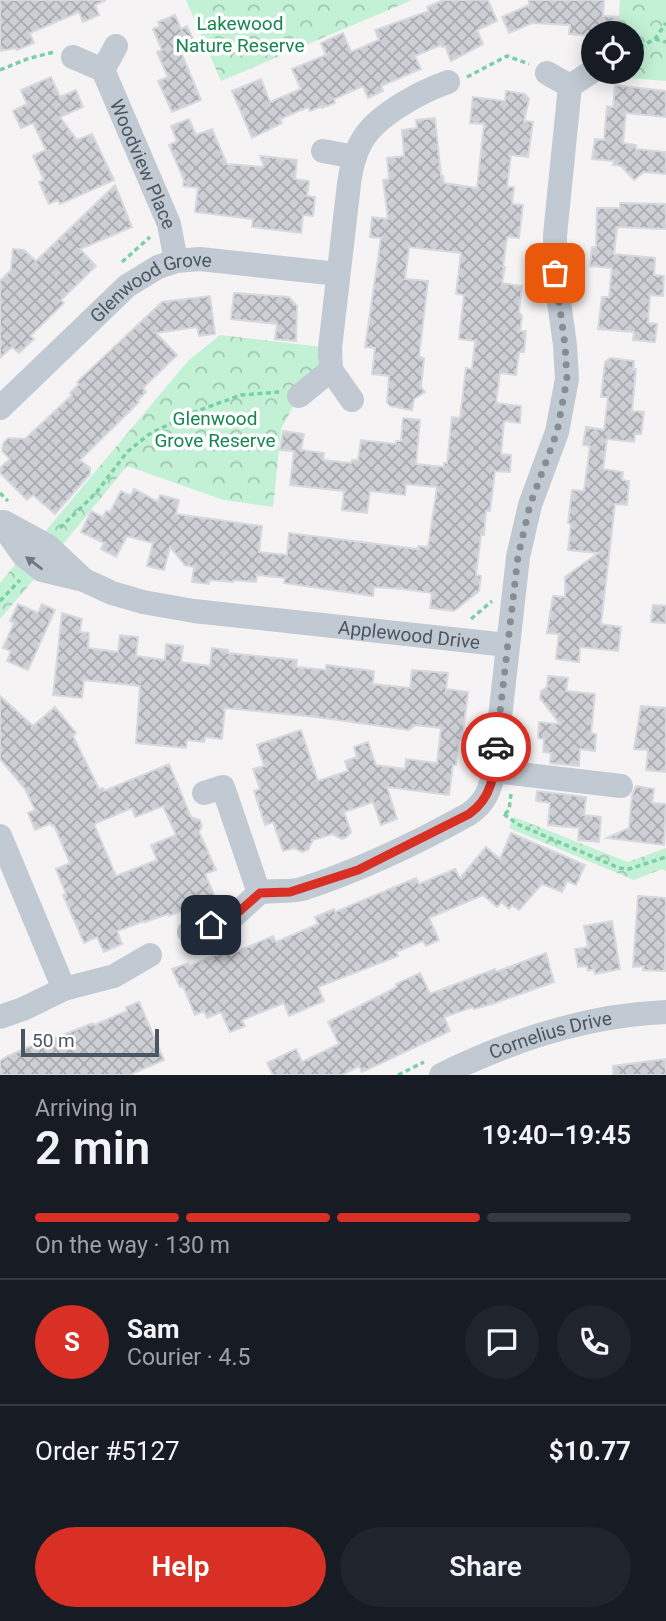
<!DOCTYPE html>
<meta charset="utf-8">
<style>
body{margin:0;font-family:Roboto,sans-serif;background:#20242c;color:#f1f3f6;height:100vh;display:flex;flex-direction:column;font-size:26px;white-space:nowrap}
*{box-sizing:border-box;margin:0}
p{font-size:23px;color:#9ea1a6}
.icon{flex:none;width:38px;height:38px;fill:none;stroke:currentColor;stroke-width:2;stroke-linecap:round;stroke-linejoin:round}
.map{position:relative;height:1075px;overflow:hidden}
.panel{display:flex;flex-direction:column;background:#171b24;flex:1}
.panel>*{flex:none}
.buttons{position:absolute;left:581px;top:21px;display:grid;gap:14px}
.buttons a{display:grid;place-items:center;width:63px;height:63px;border-radius:50%;background:#171b24;box-shadow:0 4px 18px #0003;font-size:35px}
.scale{position:absolute;left:21px;bottom:18px;width:138px;box-sizing:border-box;padding-left:7px;border:4px solid #4a5661;border-top:0;font-size:19px;line-height:24px;white-space:nowrap;color:#4a5661;-webkit-text-stroke:5px #fff;paint-order:stroke}
.pin{position:absolute;display:grid;place-items:center;width:60px;height:60px;color:#fff;margin:-30px;border-radius:14px;box-shadow:0 4px 10px #0006}
.courier{position:absolute;display:grid;place-items:center;width:70px;height:70px;margin:-35px;border:5px solid #d93025;border-radius:50%;background:#fff;color:#222;box-shadow:0 2px 9px #0007}
.overview em{font-style:normal;font-weight:600}
.overview div{display:flex;flex-direction:column-reverse}
.overview{display:flex;align-items:center;justify-content:space-between;height:119px;padding:0 35px}
h1{font-size:46px;font-weight:600;line-height:52px}
.bar{display:grid;grid-template-columns:repeat(4,1fr);gap:10px 7px;align-content:center;height:84px;padding:0 35px}
.bar i{height:9px;border-radius:5px;background:#363941}
.bar .active{background:#d93025}
.bar p{grid-column:span 4}
.line{display:flex;align-items:center;gap:18px;padding:0 35px;border-top:2px solid #363941}
.line div{flex:1}
.round{display:grid;place-items:center;flex:none;width:74px;height:74px;border-radius:37px;background:#20242c}
.action{display:flex;gap:14px;margin-top:auto;padding:14px 35px}
.action a{flex:1;height:80px;border-radius:42px;background:#d93025;color:#fff;font-size:28px;font-weight:600;line-height:80px;text-align:center}
.action a+a{background:#20242c;color:#f1f3f6}
.map>svg:first-child{display:block}
</style>
<div class="map">
<svg width="666" height="1075" viewBox="0 0 666 1075">
<defs>
<pattern id="forest-crowns" width="20" height="18" patternUnits="userSpaceOnUse" patternTransform="scale(1.75)"><rect width="20" height="18" fill="#c3f1d5"/><path d="M2 6a3 3 0 1 1 6 0M12 15a3 3 0 1 1 6 0" fill="none" stroke="#a0c6b0"/></pattern>
<pattern id="building-cross-hatch" width="8" height="8" patternUnits="userSpaceOnUse" patternTransform="scale(1.75)"><rect width="8" height="8" fill="#cdcfd5"/><path d="M0 0l8 8M0 8l8-8" fill="none" stroke="#a8abb0"/></pattern>
</defs>
<rect width="100%" height="100%" fill="#f5f3f3"/>
<!-- forest -->
<g fill="url(#forest-crowns)">
<path d="M186,0H412L221,81Z"/>
<path d="M620,0H666V81L615,77L616,72H632V33H618Z"/>
<path d="M220,335L330,348L299,396L281,429L273,507L224,500L127,466L56,553L38,540L188,361Z"/>
<path d="M23,555L42,570L0,619V583Z"/>
<path d="M514,817L628,862L666,848V871L662,869L634,880L509,828Z"/>
</g>
<!-- building -->
<g fill="url(#building-cross-hatch)" stroke="#d7d9de" stroke-width="2" fill-rule="evenodd">
<path d="M0,0H106L95,5L99,15L83,22L79,12L30,33L34,43L17,50L16,48L0,51Z"/>
<path d="M443,0H488L497,21L477,30L483,44L451,61L445,46L442,47L441,45L415,56L421,69L381,86L383,91L368,98L363,86L334,99L335,103L322,108V106L310,111L308,107L280,119L282,123L252,138L232,91L261,79L270,102L301,89L292,69L326,55L321,43L343,33L351,52L379,40L375,30L429,11L427,7Z"/>
<path d="M529,0H604L603,16L619,17L618,33H593V36L569,34L570,25L532,23L509,33L502,17L529,5Z"/>
<path d="M175,15L181,29L187,26L194,41L185,45L187,50L181,52L201,100L172,112L158,81L168,77L157,52L162,50L153,29L160,26L158,22Z"/>
<path d="M51,77L60,97L76,90L83,107L60,117L77,140L92,134L114,180L60,204L58,200L49,204L39,182L44,180L33,156L46,150L33,123L21,128L13,111L27,104L21,90Z"/>
<path d="M615,85L666,91V117L626,113L623,143L636,145V149L666,152V174L644,172L634,180L621,166L613,165L614,161L592,159L595,139L604,140L607,106L613,107Z"/>
<path d="M506,91L525,94L529,99L524,121L533,122L528,157L511,155L507,187H514L512,204L523,205L519,238L507,237L503,267H505L502,283L522,286L519,312L522,316L520,331H526L524,352H519L516,375L500,373L496,403L521,406L520,423L504,421L501,454L511,455L510,472L495,471L490,511H486L484,535H481L476,575L481,576L479,591L454,611L430,608L432,593L402,589L374,587L373,596L284,583L285,578L257,575L256,582L233,580V582L209,580V584L192,582L194,567L185,565L170,547L164,570L147,566L153,543L127,536L116,557L101,549L104,543L81,532L91,511L103,517L106,511L110,512L121,491L131,496L134,489L158,502L160,495L179,500L176,514L262,526L259,552L287,555L289,533L418,549V546L428,547L437,487L406,484L405,495L370,491L367,513L342,510L344,491L290,485L294,451L280,450L283,431L304,434L301,450L324,453L323,460L351,463L352,460H358L361,440L396,444V441H401L403,418L420,420L416,464L444,467V463H447L452,417L460,418L466,368L472,369L475,341L459,339L464,295L456,294L461,253L409,247L405,279L428,281L419,357L424,358L421,387L425,392L414,399L412,410L390,406L387,402L389,376L372,374L375,348L365,347L381,238L370,237L372,217L388,219L383,180L389,179L387,158L404,156L402,130L417,128L416,120L435,118L441,176H443L444,183L477,188L484,124L470,123L473,97L505,101Z"/>
<path d="M189,119L196,135L212,129L227,164L264,167L260,156L297,160L295,179L309,181L307,196L315,197L313,216L303,215L301,233L252,227L253,219L195,212L198,188L183,186L184,180L169,145L177,141L171,126Z"/>
<path d="M115,185L132,227L80,249L96,266L61,300L64,303L30,336L34,339L19,353L12,347L0,358V281L11,270L13,249L24,250L36,261Z"/>
<path d="M620,203L666,204V229L617,227L614,254L655,258L654,275L664,276L663,296L650,295L648,323L657,324L655,342L633,340L634,332L598,329L602,297H609L612,268L590,266L592,247H596L597,208H620Z"/>
<path d="M234,293L289,297L297,306L296,341L275,339L277,324L231,319Z"/>
<path d="M210,296L215,334L199,336L197,327L156,333L177,355L143,388L146,392L137,401L139,402L80,460L90,468V474L55,514L33,495L27,500L0,473V468L10,459L2,451L3,444L8,438L25,439L72,395L70,393L79,384L77,382L162,302Z"/>
<path d="M610,358L634,361L633,369H636L632,411L644,412L641,434H635L634,442L607,439L603,469L623,472L622,480L629,481L627,505L615,504L601,624L621,627L618,651L580,647L579,662L556,659L559,634L547,633L553,596L565,597V577L598,553L568,550L571,524L568,523L572,490L584,491L590,446L583,445L586,427L604,430L608,397H601L605,362Z"/>
<path d="M18,604L38,613L42,604L55,610L28,670L7,661L11,651L3,648L14,623L10,621Z"/>
<path d="M653,605L666,606V623L651,622Z"/>
<path d="M62,613L82,619L80,632L89,633L88,648L118,652L120,635L138,637L136,656L165,660L166,644L183,646L181,662L210,666L212,648L228,650V653L297,660L296,667L326,670V665L374,671L373,684L410,688L412,670L448,673L446,689L468,692L462,740H459L456,765H453L449,795L387,787L397,819L381,825L373,802L344,812L351,832L347,837L342,839L332,834L313,840L308,850L302,852L294,848L283,851L273,822L265,825L254,791L260,789L253,769L264,766L257,745L301,730L318,781L348,771L345,761L357,757L354,747L368,742L376,765L405,769L406,759L437,763L441,728L415,725L409,730L316,717L225,708L222,739L205,737L204,742L187,740L186,748L136,743L140,686L84,680L82,698L53,695Z"/>
<path d="M548,676L568,678L566,691L595,694L591,733L596,734L595,751L580,749L579,766L550,763L551,753L543,752L544,739L538,738L539,722L560,724L540,698L541,691L547,687Z"/>
<path d="M0,696L33,726L55,707L76,733L73,736L99,789L103,788L104,791L169,764L191,817L200,820L202,826L199,832L216,870L205,874L215,897L169,916L168,914L145,922L144,921L117,931L122,944L104,952L97,937L84,943L63,895L66,894L56,869L70,863L54,825L52,826L51,823L35,830L28,813L35,810L25,789L0,759ZM163,806L176,835L151,845L157,860L116,876L94,824L132,808L135,817Z"/>
<path d="M641,706L666,708V772L646,770L648,750L634,749Z"/>
<path d="M636,786L654,789L652,803L666,804L664,845L607,838L629,828L632,796Z"/>
<path d="M537,791L586,797L584,815L601,817L599,842L578,840L579,828L548,825L550,803L536,801Z"/>
<path d="M511,833L585,865L576,885L567,881L562,892L542,884L519,910L512,905L509,909L502,902L497,907L483,895L429,918L439,940L426,946L423,941L396,952L398,956L318,987L324,1001L289,1016L284,1003L242,1020L245,1026L230,1032L221,1012L207,1018L204,1011L195,1015L183,986L180,987L172,969L188,963L189,966L234,947L236,952L273,936L276,942L318,924L315,917L334,909L335,912L416,878L419,884L455,869L460,878L486,847L500,859Z"/>
<path d="M638,896L666,898L665,971L643,970L644,966L633,967Z"/>
<path d="M612,921L620,969L595,974L594,969L588,971L587,966L578,967L575,949L588,947L584,926Z"/>
<path d="M546,953L554,982L492,1004L474,1009L473,1007L444,1017L450,1031L362,1072L359,1066L342,1075H273L267,1063L296,1049L302,1062L339,1044L328,1022L397,987L396,984L420,973L430,994L495,969L496,972Z"/>
<path d="M139,1002L164,1060L129,1075H0V1061L8,1056L49,1038L50,1040L93,1023L94,1025L127,1011L126,1007Z"/>
<path d="M666,1059V1075H613V1066Z"/>
</g>
<g fill="none" stroke-linecap="round" stroke-linejoin="round">
<!-- path -->
<g stroke="#7ad0a6" stroke-width="3.5" stroke-dasharray="5 3.5" stroke-linecap="butt">
<path d="M655,39L666,42"/>
<path d="M632,51L655,39L666,23"/>
<path d="M0,70L27,59L54,52"/>
<path d="M467,77L507,56L529,64"/>
<path d="M122,262L150,237"/>
<path d="M0,493L8,501"/>
<path d="M60,528L96,493L127,452L148,435L189,414L241,395L279,392"/>
<path d="M0,601L20,580"/>
<path d="M471,619L492,601"/>
<path d="M504,814L517,824L619,868L629,869L666,857"/>
<path d="M505,814L509,810L511,794"/>
<path d="M398,1075L424,1062"/>
</g>
<!-- minor -->
<g stroke="#c1cad2" stroke-width="24">
<path id="s1" d="M73,57L103,70L169,224L176,261"/>
<path d="M103,70L116,46"/>
<path d="M547,73L570,86L593,71"/>
<path d="M323,151L355,157"/>
<path d="M331,370L330,348L349,184C351,168 355,150 365,136C381,113 422,91 448,82"/>
<path d="M299,396L331,370L352,400"/>
<path id="s2" d="M0,408L127,286L158,267L176,261L200,259L338,274"/>
<path id="s3" d="M0,522L23,555L42,570L84,580L112,593L143,602L194,611L507,645"/>
<path d="M4,522L48,546L84,580"/>
<path d="M494,771L621,786"/>
<path d="M204,793L223,787L259,893"/>
<path d="M0,836L64,989"/>
<path d="M189,932L234,916L259,893C273,889 287,893 302,889C361,870 415,844 469,814C485,803 490,790 494,771L518,557L530,505L557,432L567,379L565,345L555,273V235L570,86"/>
<path d="M0,1017L23,1009L64,989L114,976L150,955"/>
<path id="s4" d="M441,1075C512,1040 587,1015 666,1012"/>
</g>
</g>
<!-- one-way arrows -->
<defs><path id="oneway-solid" d="M-6-.8H1V-3.2L6.5 0L1 3.2V.8H-6Z" transform="scale(1.75)"/></defs>
<use fill="#6e7983" href="#oneway-solid" transform="translate(34 563) rotate(-143)"/>
<g fill="none" stroke-linecap="round" stroke-linejoin="round">
<!-- done -->
<path stroke="#868d94" stroke-width="7" stroke-dasharray="0 12.6" d="M496,747L518,556L530,505L557,432L567,379L565,345L555,273"/>
<!-- route -->
<path stroke="#d93025" stroke-width="9" d="M211,925L234,916L260,893L290,892L358,870L469,814C493,797 494,774 496,747"/>
</g>
<g text-anchor="middle" stroke-width="7" stroke-linejoin="round" paint-order="stroke">
<!-- park labels -->
<g font-size="19" fill="#17864f" stroke="#fff">
<text x="240" y="30">Lakewood<tspan x="240" dy="22">Nature Reserve</tspan></text>
<text x="215" y="425">Glenwood<tspan x="215" dy="22">Grove Reserve</tspan></text>
</g>
<!-- street labels -->
<g font-size="19" fill="#4a5661" stroke="#fff">
<text dy="7" stroke="none"><textPath href="#s1" startOffset="135">Woodview Place</textPath></text>
<text dy="7" stroke="none"><textPath href="#s2" startOffset="198">Glenwood Grove</textPath></text>
<text dy="7" stroke="none"><textPath href="#s3" startOffset="439">Applewood Drive</textPath></text>
<text dy="7" stroke="none"><textPath href="#s4" startOffset="117">Cornelius Drive</textPath></text>
</g>
</g>
</svg>
<div class="buttons">
<a><svg class="icon" aria-label="locate" viewBox="0 0 24 24"><circle cx="12" cy="12" r="6"/><path d="M12 2v4M12 18v4M2 12h4M18 12h4"/></svg></a>
</div>
<div class="scale">50 m</div>
<div class="pin" style="left:555px;top:273px;background:#ea580c"><svg class="icon" aria-label="bag" viewBox="0 0 24 24"><path d="M5 8h14l-1 12H6zM9 8a3 3 0 0 1 6 0"/></svg></div>
<div class="pin" style="left:211px;top:925px;background:#1f2937"><svg class="icon" aria-label="home" viewBox="0 0 24 24"><path d="M3 11l9-7 9 7M6 9v11h12V9"/></svg></div>
<div class="courier" style="left:496px;top:747px"><svg class="icon" aria-label="car" viewBox="0 0 24 24"><path d="M5 17H2v-5l4-1 3-4h7l3 4 3 1v5h-3M9 17h6M6 11h13"/><circle cx="7" cy="17" r="2"/><circle cx="17" cy="17" r="2"/></svg></div>
</div>
<section class="panel">
<div class="overview"><div><h1>2 min</h1><p>Arriving in</p></div><em>19:40–19:45</em></div>
<div class="bar"><i class="active"></i><i class="active"></i><i class="active"></i><i></i><p>On the way · 130 m</p></div>
<div class="line" style="height:126px"><b class="round" style="background:#d93025;color:#fff">S</b><div><b>Sam</b><p>Courier · 4.5</p></div><a class="round"><svg class="icon" aria-label="chat" viewBox="0 0 24 24"><path d="M4 5h16v11H9l-5 4z"/></svg></a><a class="round"><svg class="icon" aria-label="phone" viewBox="0 0 24 24"><path d="M5 4h4l2 5-3 2q2 4 5 5l2-3 5 2v4C11 20 4 13 5 4z"/></svg></a></div>
<div class="line" style="height:91px"><div>Order #5127</div><b>$10.77</b></div>
<div class="action"><a>Help</a><a>Share</a></div>
</section>
